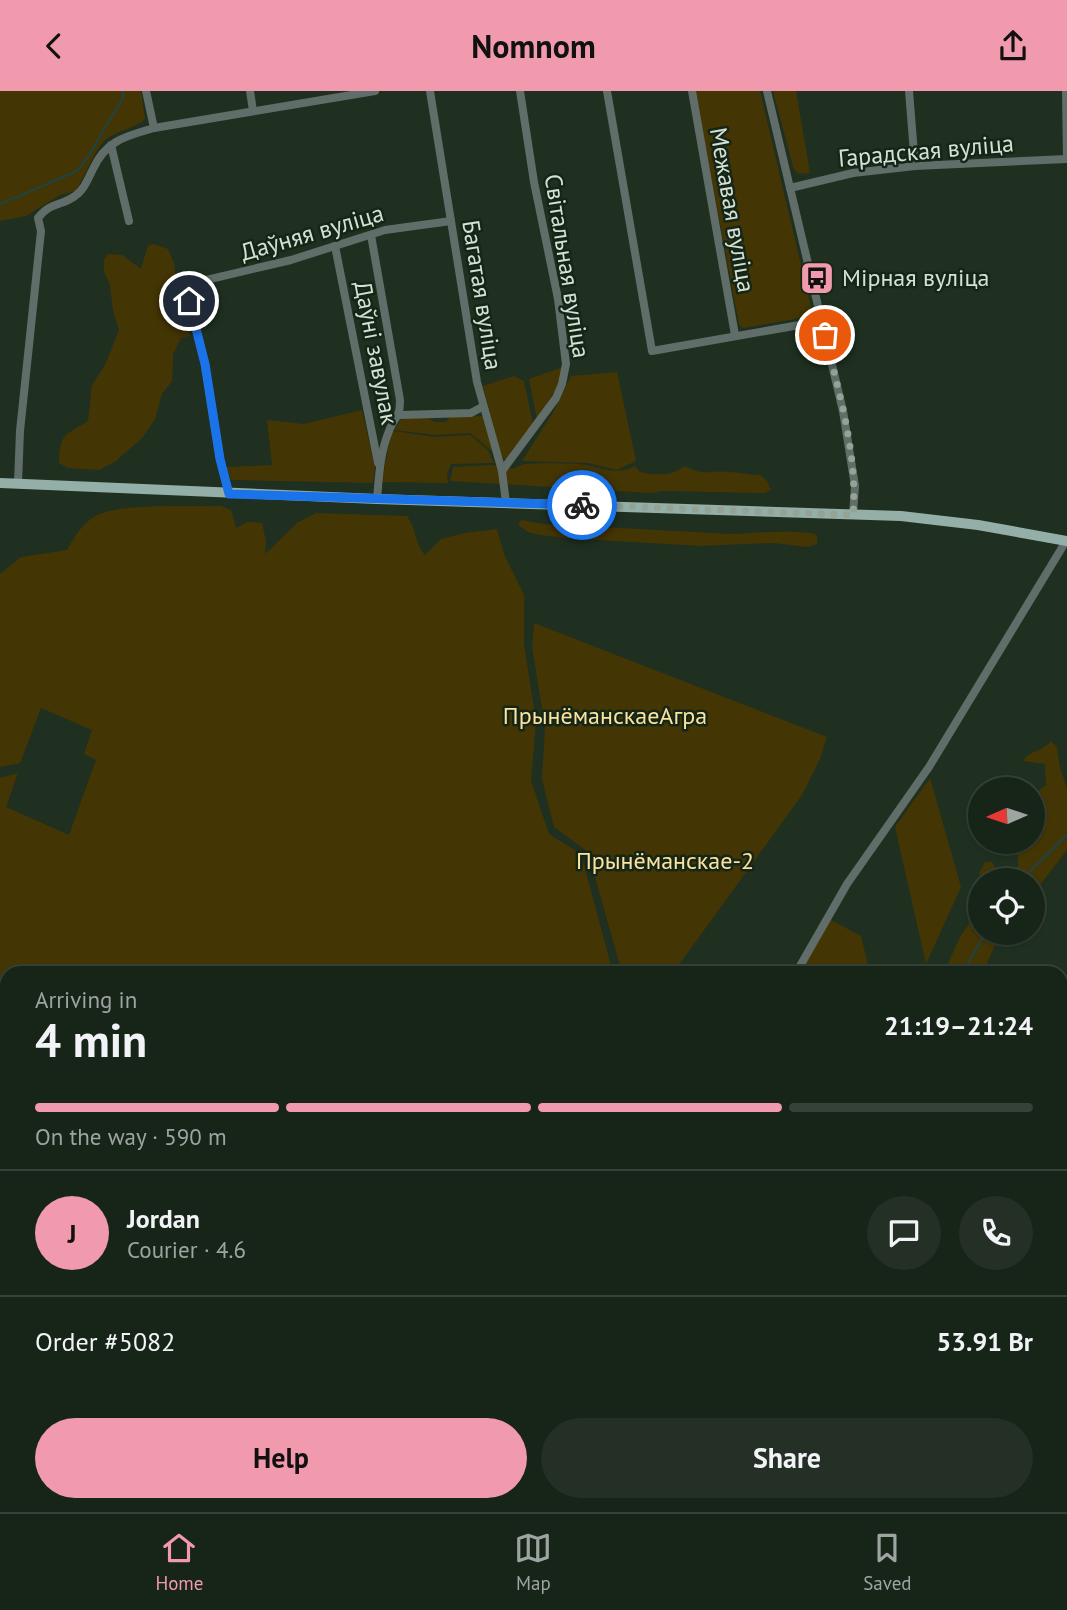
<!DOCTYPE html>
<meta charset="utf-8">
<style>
body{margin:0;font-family:"PT Sans",sans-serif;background:#243025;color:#f1f3f6;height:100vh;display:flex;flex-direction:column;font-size:26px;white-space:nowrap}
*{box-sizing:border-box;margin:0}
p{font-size:23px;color:#9ea4a2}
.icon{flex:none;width:38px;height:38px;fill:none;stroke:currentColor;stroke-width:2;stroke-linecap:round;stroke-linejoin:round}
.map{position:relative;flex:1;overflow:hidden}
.details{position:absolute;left:0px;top:875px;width:1068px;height:546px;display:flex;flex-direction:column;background:#172418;border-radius:21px 21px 0 0;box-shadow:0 2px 5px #0004,0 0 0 2px #364137}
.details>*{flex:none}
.needle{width:46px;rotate:267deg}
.tools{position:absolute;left:968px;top:686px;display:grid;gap:14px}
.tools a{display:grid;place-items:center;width:77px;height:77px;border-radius:50%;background:#172418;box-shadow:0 2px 5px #0004,0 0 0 2px #364137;font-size:35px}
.pin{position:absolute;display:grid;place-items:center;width:60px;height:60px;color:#fff;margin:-30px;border:4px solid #fff;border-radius:50%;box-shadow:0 2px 7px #0007}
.courier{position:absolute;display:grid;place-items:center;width:70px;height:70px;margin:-35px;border:5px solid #1a73e8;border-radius:50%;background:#fff;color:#222;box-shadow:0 2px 9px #0007}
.overview em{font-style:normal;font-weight:700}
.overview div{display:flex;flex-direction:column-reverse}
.overview{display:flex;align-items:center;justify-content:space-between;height:119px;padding:0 35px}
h1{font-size:46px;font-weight:700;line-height:52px}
.bar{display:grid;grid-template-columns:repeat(4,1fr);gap:10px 7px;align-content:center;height:84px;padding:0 35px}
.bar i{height:9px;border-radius:5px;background:#364137}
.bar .active{background:#f29aad}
.bar p{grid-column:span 4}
.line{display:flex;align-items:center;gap:18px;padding:0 35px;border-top:2px solid #364137}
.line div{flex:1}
.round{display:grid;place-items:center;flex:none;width:74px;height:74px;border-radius:37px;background:#243025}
.action{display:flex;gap:14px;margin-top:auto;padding:14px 35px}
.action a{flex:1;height:80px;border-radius:42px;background:#f29aad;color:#111;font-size:28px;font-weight:700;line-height:80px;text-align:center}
.action a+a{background:#243025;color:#f1f3f6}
header{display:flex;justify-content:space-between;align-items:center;height:91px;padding:0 35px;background:#f29aad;color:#111;font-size:32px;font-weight:700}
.tab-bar{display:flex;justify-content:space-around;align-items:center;height:98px;border-top:2px solid #364137;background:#172418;font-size:19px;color:#9ea4a2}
.tab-bar a{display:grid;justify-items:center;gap:4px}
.tab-bar .active{color:#f29aad}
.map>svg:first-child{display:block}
</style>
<header><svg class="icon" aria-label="back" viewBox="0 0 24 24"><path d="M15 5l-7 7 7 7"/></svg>Nomnom<svg class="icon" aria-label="share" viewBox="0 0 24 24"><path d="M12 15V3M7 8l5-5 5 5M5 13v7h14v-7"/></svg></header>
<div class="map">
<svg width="1067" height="1421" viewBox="0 0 1067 1421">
<rect width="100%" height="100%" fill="#1f3020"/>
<!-- green -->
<g fill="#443504">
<path d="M0,0H141L145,28C135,38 117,39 105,49C95,58 84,87 76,100L60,104L26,125L0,130Z"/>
<path d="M695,0H760L812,221L806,226L743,237L739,233Z"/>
<path d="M773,0H796L810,82L799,83L794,79Z"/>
<path d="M154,153L168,158L174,172L178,204L190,245L181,247L173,263L172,290L162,303L155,328L143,346L116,370L99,379L68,377L59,372C60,341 65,345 88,330L92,294L105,274L119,239L113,220L110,194L104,181V169L108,163L122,164L141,178L148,154Z"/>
<path d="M563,276L559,293L537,328L529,288Z"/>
<path d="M617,281L636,370L617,379L588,372L522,370L554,320L571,285Z"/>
<path d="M514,285L524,290L533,333L508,368H504L500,360L483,295Z"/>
<path d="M362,319L375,378L373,392L231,389L226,376L272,374L267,329L304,333Z"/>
<path d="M482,325L493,361L470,342L435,344L394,339L402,327H427L435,331H445L451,326Z"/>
<path d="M395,340L433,346L470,344L488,359L494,372L451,373L447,383L448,392L382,391L391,341Z"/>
<path d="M552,372C563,373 575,372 586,374C605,377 617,385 635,375L640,381C658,384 670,386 684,375C708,386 706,379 728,381C739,381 750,384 761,384L767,390L771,399L765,402L663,400L652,402L450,390L453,376L491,374L512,378L524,373Z"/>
<path d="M221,415L231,419L236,437L247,431L262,432L266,450L265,463L297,432L316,422L407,425C416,437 415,454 425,464L441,448L465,442L497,438L504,463L524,504V553L536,630L531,690L549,743L581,763L613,882H7V1319L0,1317V687L18,682L6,716L69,744L96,669L84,663L92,639L41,617L20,672L0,676V483L21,466L67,459C75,445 84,429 100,423C126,412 191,416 221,415Z"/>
<path d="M521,429L544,433L732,443C746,442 809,438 817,444V453L808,456L773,452L700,455L565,447L540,444L528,441L518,434Z"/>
<path d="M534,532L827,646L820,668L802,704L673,882H622L588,761L554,736L542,688L545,637L532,555Z"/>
<path d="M1051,650L1057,656L1060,677L1067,697V759L1033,803L1032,789H982L979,782L985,771H992L998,783L1007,782L1018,775V751H1032L1033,704L1046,694L1045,673L1023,670C1029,659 1043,661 1051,650Z"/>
<path d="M930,687L961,796L926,873L895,736Z"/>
<path d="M980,816V842H1000L983,882H944L960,846Z"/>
<path d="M831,829L861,845L870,882H800Z"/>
<path d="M0,1343L7,1344V1414H299L315,1421H0Z"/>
<path d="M409,1414H509L506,1421H404Z"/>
<path d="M522,1414H749L737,1421H519Z"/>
</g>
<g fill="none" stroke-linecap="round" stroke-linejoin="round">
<!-- stream -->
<g stroke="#1b4549" stroke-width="2">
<path d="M0,113L75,81L84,72L118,15L123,6V0"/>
<path d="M1021,789L1067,744"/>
<path d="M963,882L983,846"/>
<path d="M682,1421L686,1414"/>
</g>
<!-- minor -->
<g stroke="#606d69" stroke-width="8">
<path d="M146,0L154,37"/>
<path d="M250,0L253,20"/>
<path d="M430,0L477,291L502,380L506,412"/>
<path d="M607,0L652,260L822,230"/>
<path d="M692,0L735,244"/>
<path d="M767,0L843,320L855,395L853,424"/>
<path d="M909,0L915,75"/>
<path d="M1066,0L1067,68"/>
<path d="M111,54L129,130"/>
<path d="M790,97L853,82L915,75L1067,68"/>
<path d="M371,144L400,309C400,329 394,325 389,340C380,362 379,385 377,408"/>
<path d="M335,155L378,372"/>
<path d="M400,324L471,322L482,316"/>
<path d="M502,380L556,307L562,293L566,273L558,208L534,91L520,0"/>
<path d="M18,392L20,340L41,140L38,127C50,111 62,115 75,105C84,99 88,88 93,78C106,49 127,45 154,37L375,0"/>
<path d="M229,403L220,368L205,273L185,194L291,169L385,139L451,130"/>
<path d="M796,882L847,793L929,676L1066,450"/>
<path d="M32,1414L40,1421"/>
<path d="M509,1421L512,1414"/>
</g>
<!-- major -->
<path stroke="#94afa7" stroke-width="10" d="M0,392L377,408L901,425L978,434L1067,450"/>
</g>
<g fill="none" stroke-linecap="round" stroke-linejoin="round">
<!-- done -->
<path stroke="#95a296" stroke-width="7" stroke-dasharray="0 12.6" d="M582,414L853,424C858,363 839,303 825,244"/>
<!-- route -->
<path stroke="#1a73e8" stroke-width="9" d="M189,210L205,273L220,368L229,403L582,414"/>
</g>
<!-- icons -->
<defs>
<g id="bus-square" transform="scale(1.75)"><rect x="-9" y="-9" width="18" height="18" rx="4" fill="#f29aad" stroke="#152617"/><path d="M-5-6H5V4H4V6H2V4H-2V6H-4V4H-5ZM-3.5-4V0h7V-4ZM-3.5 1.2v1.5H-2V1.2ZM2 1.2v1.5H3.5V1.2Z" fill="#111"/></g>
</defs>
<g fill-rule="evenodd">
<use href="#bus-square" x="817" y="187"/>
</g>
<g text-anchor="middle" stroke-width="5" stroke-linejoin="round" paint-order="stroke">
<!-- street labels -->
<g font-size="24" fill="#d5e0d6" stroke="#152617">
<text transform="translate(926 60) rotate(-5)" y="8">Гарадская вуліца</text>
<text transform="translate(732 119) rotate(80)" y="8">Межавая вуліца</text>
<text transform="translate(312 142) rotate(-16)" y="8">Даўняя вуліца</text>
<text transform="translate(567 175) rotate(81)" y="8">Світальная вуліца</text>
<text transform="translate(482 204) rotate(81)" y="8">Багатая вуліца</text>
<text transform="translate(376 262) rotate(79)" y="8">Даўні завулак</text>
</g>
<!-- poi labels -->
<g font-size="24" fill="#d5e0d6" stroke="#152617" text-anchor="start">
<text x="842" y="195">Мірная вуліца</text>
</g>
<!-- park labels -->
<g font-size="24" fill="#fbe29f" stroke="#152617">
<text x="605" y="633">ПрынёманскаеАгра</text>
<text x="665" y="778">Прынёманскае-2</text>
</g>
</g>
</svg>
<div class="tools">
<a><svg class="needle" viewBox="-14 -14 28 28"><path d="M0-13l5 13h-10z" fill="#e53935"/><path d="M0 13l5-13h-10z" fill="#9ea4a2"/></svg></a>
<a><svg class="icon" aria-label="locate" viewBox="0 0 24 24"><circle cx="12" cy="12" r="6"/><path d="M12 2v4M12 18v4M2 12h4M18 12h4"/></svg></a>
</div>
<div class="pin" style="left:825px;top:244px;background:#ea580c"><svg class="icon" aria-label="bag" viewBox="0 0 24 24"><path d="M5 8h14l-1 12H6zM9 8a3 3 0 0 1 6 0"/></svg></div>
<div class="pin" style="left:189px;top:210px;background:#1f2937"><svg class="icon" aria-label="home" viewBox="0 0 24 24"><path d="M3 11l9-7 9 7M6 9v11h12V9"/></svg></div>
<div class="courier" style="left:582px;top:414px"><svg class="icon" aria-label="bike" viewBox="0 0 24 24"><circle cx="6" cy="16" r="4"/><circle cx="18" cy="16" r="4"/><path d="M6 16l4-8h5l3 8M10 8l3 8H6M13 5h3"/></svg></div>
<section class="details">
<div class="overview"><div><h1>4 min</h1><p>Arriving in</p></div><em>21:19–21:24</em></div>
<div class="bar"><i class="active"></i><i class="active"></i><i class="active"></i><i></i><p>On the way · 590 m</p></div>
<div class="line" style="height:126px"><b class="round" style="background:#f29aad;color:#111">J</b><div><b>Jordan</b><p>Courier · 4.6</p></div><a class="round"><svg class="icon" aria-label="chat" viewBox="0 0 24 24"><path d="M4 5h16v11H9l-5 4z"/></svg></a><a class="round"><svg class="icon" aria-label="phone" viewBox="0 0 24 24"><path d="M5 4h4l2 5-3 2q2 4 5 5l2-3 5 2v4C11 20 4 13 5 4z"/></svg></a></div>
<div class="line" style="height:91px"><div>Order #5082</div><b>53.91 Br</b></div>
<div class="action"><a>Help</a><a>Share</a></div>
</section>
</div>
<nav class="tab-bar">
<a class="active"><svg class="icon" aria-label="home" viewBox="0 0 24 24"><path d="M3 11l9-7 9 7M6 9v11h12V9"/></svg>Home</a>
<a><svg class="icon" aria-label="map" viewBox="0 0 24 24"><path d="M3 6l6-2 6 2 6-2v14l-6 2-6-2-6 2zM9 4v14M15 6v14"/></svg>Map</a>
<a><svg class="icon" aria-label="saved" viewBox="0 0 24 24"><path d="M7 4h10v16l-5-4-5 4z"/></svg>Saved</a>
</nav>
